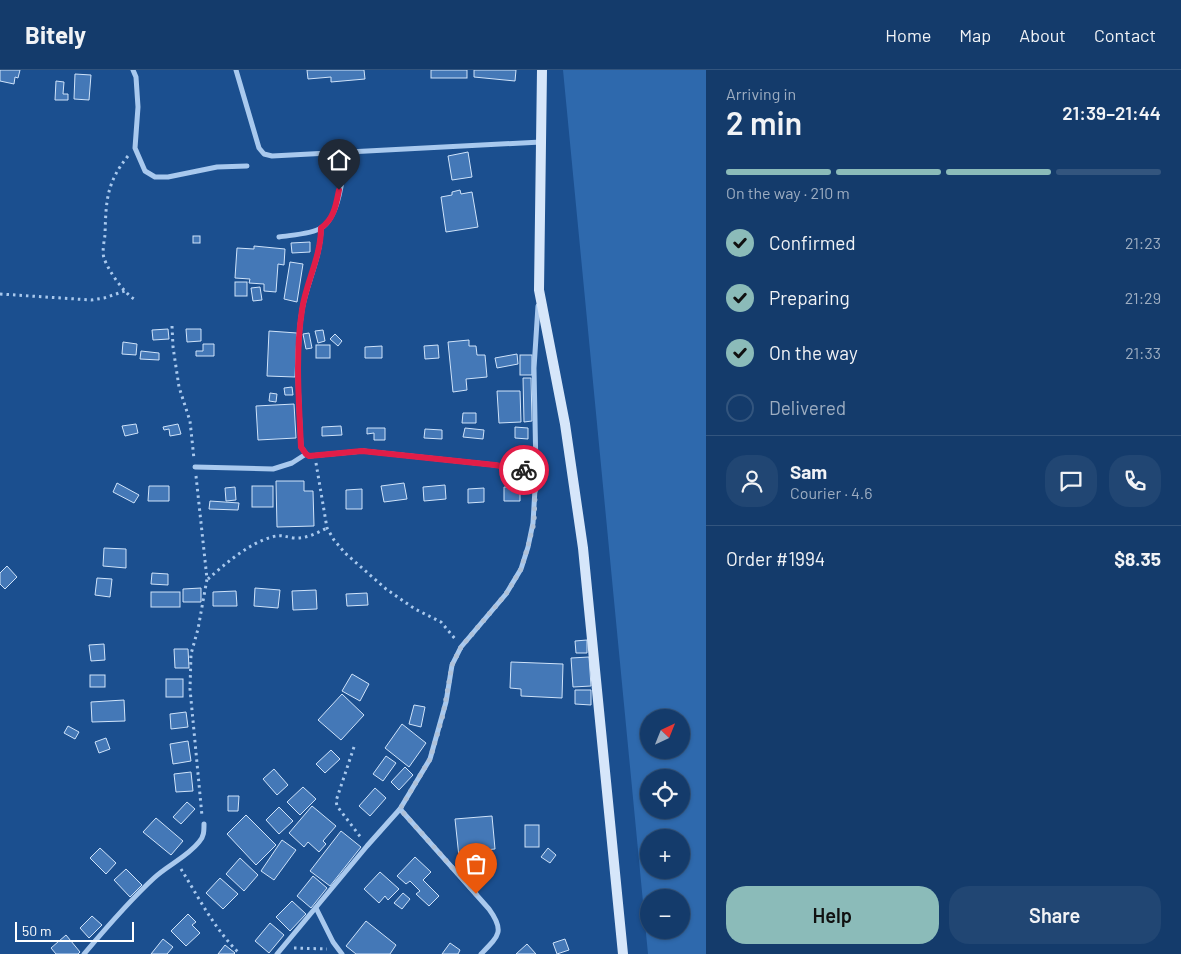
<!DOCTYPE html>
<meta charset="utf-8">
<style>
body{margin:0;font-family:Barlow,sans-serif;background:#214673;color:#f1f3f6;height:100vh;display:flex;flex-direction:column;font-size:19px;white-space:nowrap}
*{box-sizing:border-box;margin:0}
p{font-size:16px;color:#9dadc1}
.icon{flex:none;width:28px;height:28px;fill:none;stroke:currentColor;stroke-width:2;stroke-linecap:round;stroke-linejoin:round}
.map{position:relative;flex:1;overflow:hidden}
.drawer{display:flex;flex-direction:column;background:#143b6b;width:475px}
.drawer>*{flex:none}
.needle{width:32px;rotate:43deg}
.buttons{position:absolute;left:640px;top:639px;display:grid;gap:10px}
.buttons a{display:grid;place-items:center;width:50px;height:50px;border-radius:50%;background:#143b6b;box-shadow:0 1px 4px #0004,0 0 0 1px #33557e;font-size:25px}
.scale{position:absolute;left:15px;bottom:12px;width:119px;box-sizing:border-box;padding-left:5px;border:2px solid #fff;border-top:0;font-size:14px;line-height:18px;white-space:nowrap;color:#fff;-webkit-text-stroke:4px #1b4f8f;paint-order:stroke}
.pin{position:absolute;display:grid;place-items:center;width:42px;height:42px;color:#fff;margin:-51px -21px;border-radius:50% 50% 50% 0;rotate:-45deg;box-shadow:0 0 5px #0007}
.pin .icon{rotate:45deg}
.courier{position:absolute;display:grid;place-items:center;width:50px;height:50px;margin:-25px;border:4px solid #e11d48;border-radius:50%;background:#fff;color:#222;box-shadow:0 1px 6px #0007}
.head em{font-style:normal;font-weight:600}
.head div{display:flex;flex-direction:column-reverse}
.head{display:flex;align-items:center;justify-content:space-between;height:85px;padding:0 20px}
h1{font-size:32px;font-weight:600;line-height:38px}
.bar{display:grid;grid-template-columns:repeat(4,1fr);gap:8px 5px;align-content:center;height:60px;padding:0 20px}
.bar i{height:6px;border-radius:4px;background:#33557e}
.bar .on{background:#8bbbb9}
.bar p{grid-column:span 4}
.line{display:flex;align-items:center;gap:12px;padding:0 20px;border-top:1px solid #33557e}
.line div{flex:1}
.round{display:grid;place-items:center;flex:none;width:52px;height:52px;border-radius:20px;background:#214673}
ol{padding:0 20px;list-style:none}
li{display:flex;align-items:center;gap:15px;height:55px}
li p{margin-inline-start:auto}
li .icon{padding:5px;border-radius:50%;background:#8bbbb9;color:#111;stroke-width:4}
li:last-child{color:#9dadc1}
li i{width:28px;height:28px;border:2px solid #33557e;border-radius:50%}
.button{display:flex;gap:10px;margin-top:auto;padding:10px 20px}
.button a{flex:1;height:58px;border-radius:20px;background:#8bbbb9;color:#111;font-size:20px;font-weight:600;line-height:58px;text-align:center}
.button a+a{background:#214673;color:#f1f3f6}
header{display:flex;align-items:center;gap:30px;box-sizing:border-box;height:70px;padding:0 25px;background:#143b6b;border-bottom:1px solid #33557e}
header strong{font-size:24px}
nav{display:flex;gap:28px;margin-inline-start:auto;font-size:18px}
main{display:flex;flex:1;min-height:0}
.map>svg:first-child{display:block}
</style>
<header>
<strong>Bitely</strong>
<nav><a>Home</a><a>Map</a><a>About</a><a>Contact</a></nav>
</header>
<main>
<div class="map">
<svg width="706" height="884" viewBox="0 0 706 884">
<rect width="100%" height="100%" fill="#1b4f8f"/>
<!-- green -->
<path fill="#2e69ad" fill-rule="evenodd" d="M563,0H706V884H648ZM649,648H681V680H649ZM649,708H681V740H649ZM649,768H681V800H649ZM649,828H681V860H649Z"/>
<!-- building -->
<g fill="#4478b7" stroke="#cfe3fa">
<path d="M0,0H20L18,8L15,7L14,14L0,11Z"/>
<path d="M307,0H364L365,9L331,12V7L308,9Z"/>
<rect x="431" y="0" width="36" height="8"/>
<path d="M474,0H516L515,11L474,7Z"/>
<path d="M75,4L91,5L89,30L74,29Z"/>
<path d="M56,11L64,12L63,24H68V30H55Z"/>
<path d="M468,82L472,107L452,110L448,86Z"/>
<path d="M460,120L461,124L472,122L478,157L446,162L441,127L452,125V122Z"/>
<rect x="193" y="166" width="7" height="7"/>
<path d="M310,172V182L292,183L291,173Z"/>
<path d="M254,176L285,179L284,195L278,194L276,222L264,221V214L249,213L250,209L235,208L237,178L254,179Z"/>
<path d="M290,192L303,194L297,232L284,229Z"/>
<rect x="235" y="212" width="12" height="14"/>
<path d="M260,217L262,230L253,231L251,218Z"/>
<path d="M168,259L169,269L153,270L152,260Z"/>
<path d="M186,259H201V271L187,272Z"/>
<path d="M323,260L325,271L318,273L315,261Z"/>
<path d="M269,261L297,263L295,307L267,306Z"/>
<path d="M309,263L312,278L306,279L303,264Z"/>
<path d="M335,264L342,271L338,276L330,269Z"/>
<path d="M469,270V276H476L477,285H485L487,307L466,309L467,320L453,322L448,272Z"/>
<path d="M123,272L137,274L136,285L122,284Z"/>
<path d="M203,274H214V286H196V281H203Z"/>
<rect x="316" y="275" width="14" height="13"/>
<path d="M438,275L439,288L425,289L424,276Z"/>
<path d="M382,276V288H365V277Z"/>
<path d="M141,281L159,283V290L140,289Z"/>
<path d="M517,284L518,294L497,298L495,288Z"/>
<rect x="520" y="285" width="12" height="20"/>
<path d="M523,308H531L532,351L524,352Z"/>
<path d="M292,317L293,325H285L284,318Z"/>
<path d="M497,321H520L521,352L499,353Z"/>
<path d="M270,323L277,324L276,332L269,331Z"/>
<path d="M294,334L296,368L258,370L256,336Z"/>
<path d="M463,343H476V353H462Z"/>
<path d="M136,354L138,363L125,366L122,356Z"/>
<path d="M178,354L181,364L170,366L169,359L164,360L163,357Z"/>
<path d="M341,356L342,365L322,366V357Z"/>
<path d="M515,357L528,358V369L515,368Z"/>
<path d="M367,358H385V370H374V363L367,364Z"/>
<path d="M465,358L484,360L483,369L463,367Z"/>
<path d="M425,359L442,360V369L424,368Z"/>
<path d="M276,411H304V421H313L314,456L277,457Z"/>
<path d="M117,413L139,425L134,433L113,422Z"/>
<path d="M404,413L407,429L384,432L381,416Z"/>
<path d="M445,415L446,429L424,431L423,417Z"/>
<path d="M149,416H169V431H148Z"/>
<rect x="252" y="416" width="21" height="21"/>
<path d="M235,417L236,430L226,431L225,418Z"/>
<path d="M504,417L520,418V431H504Z"/>
<path d="M484,418V432L468,433V419Z"/>
<path d="M362,419V439H346V420Z"/>
<path d="M210,431L239,433L238,440L209,439Z"/>
<path d="M104,478L126,479V498L103,496Z"/>
<path d="M7,496L17,507L5,519L0,514V503Z"/>
<path d="M152,503L168,504V515L151,514Z"/>
<path d="M97,508L112,509L110,527L95,525Z"/>
<path d="M201,518V532H183V519Z"/>
<path d="M255,518L280,520L278,538L254,536Z"/>
<path d="M316,520L317,539L293,540L292,521Z"/>
<path d="M236,521L237,536H213V522Z"/>
<rect x="151" y="522" width="29" height="15"/>
<path d="M367,523L368,535L347,536L346,524Z"/>
<path d="M587,570V583H576L575,571Z"/>
<path d="M104,574L105,590L91,591L89,575Z"/>
<path d="M174,579H188L189,598H175Z"/>
<path d="M589,587L591,616L573,617L571,588Z"/>
<path d="M511,592L563,594L562,628L521,626V619L510,618Z"/>
<path d="M352,604L369,614L360,631L342,621Z"/>
<rect x="90" y="605" width="15" height="12"/>
<rect x="166" y="609" width="17" height="18"/>
<path d="M575,620H591V635L575,634Z"/>
<path d="M342,624L364,645L341,670L318,650Z"/>
<path d="M124,630L125,651L92,652L91,632Z"/>
<path d="M414,635L425,637L421,657L409,654Z"/>
<path d="M186,642L188,657L171,659L170,644Z"/>
<path d="M402,654L426,673L409,697L385,678Z"/>
<path d="M68,656L79,662L75,669L64,663Z"/>
<path d="M106,668L110,679L99,683L95,672Z"/>
<path d="M188,671L191,691L173,694L170,674Z"/>
<path d="M331,680L340,689L325,703L316,694Z"/>
<path d="M386,686L396,693L383,711L373,704Z"/>
<path d="M405,697L413,705L399,720L391,712Z"/>
<path d="M274,699L288,715L277,725L263,709Z"/>
<path d="M191,702L193,721L176,722L174,704Z"/>
<path d="M303,717L316,729L300,745L287,732Z"/>
<path d="M375,718L386,728L370,746L359,736Z"/>
<path d="M228,726H239L238,741H228Z"/>
<path d="M187,732L195,739L181,754L173,747Z"/>
<path d="M312,736L336,756L323,771L326,774L319,782L308,772L304,777L289,763Z"/>
<path d="M279,737L293,751L279,764L266,750Z"/>
<path d="M246,745L276,775L256,795L227,764Z"/>
<path d="M492,746L495,779L484,780L485,785L459,787L455,749Z"/>
<path d="M156,748L183,771L171,785L143,762Z"/>
<rect x="525" y="755" width="14" height="22"/>
<path d="M341,761L361,777L330,816L310,801Z"/>
<path d="M282,770L296,780L274,810L261,801Z"/>
<path d="M100,778L116,793L106,804L90,788Z"/>
<path d="M548,778L556,785L550,793L541,787Z"/>
<path d="M415,787L431,802L423,810L439,826L429,836L416,824L420,821L410,811L406,814L397,806Z"/>
<path d="M240,788L258,805L244,821L226,804Z"/>
<path d="M126,799L142,815L130,827L114,810Z"/>
<path d="M380,802L399,819L388,830L385,826L379,833L364,819Z"/>
<path d="M313,806L327,818L311,838L297,826Z"/>
<path d="M220,808L238,824L223,839L206,823Z"/>
<path d="M403,823L410,829L402,839L394,833Z"/>
<path d="M292,831L306,844L290,861L276,847Z"/>
<path d="M188,844L196,852L192,855L200,863L186,876L171,861Z"/>
<path d="M92,846L102,855L89,868L80,858Z"/>
<path d="M366,851L396,875L390,884H356L346,876Z"/>
<path d="M270,853L284,865L269,883L255,871Z"/>
<path d="M66,865L80,882L78,884H56L51,878Z"/>
<path d="M163,869L173,877L167,884H151Z"/>
<path d="M565,869L569,880L557,884L553,873Z"/>
<path d="M450,873L460,880L458,884H442Z"/>
<path d="M527,874L536,884H516Z"/>
<path d="M225,875L235,883L234,884H218Z"/>
</g>
<g fill="none" stroke-linecap="round" stroke-linejoin="round">
<!-- path -->
<g stroke="#a9c9ee" stroke-width="3" stroke-dasharray="2.5 4" stroke-linecap="butt">
<path d="M128,86C106,113 106,132 105,165C104,172 102,182 104,188C108,200 123,222 134,229"/>
<path d="M0,224L91,230L104,228L125,221"/>
<path d="M172,256L173,277L179,317L190,351L194,389"/>
<path d="M316,393L327,458L334,470L345,483L386,519L415,539L441,552L456,570"/>
<path d="M196,406L207,509L198,559L191,584L190,619L202,746"/>
<path d="M208,509C225,494 249,473 272,467C281,464 286,467 294,468C306,469 317,463 327,458"/>
<path d="M354,677L336,731L337,736L362,769"/>
<path d="M181,799C199,828 215,860 240,884"/>
<path d="M294,878L327,879"/>
</g>
<!-- street -->
<g stroke="#a9c9ee" stroke-width="5">
<path d="M133,0L136,7L138,37L135,78L145,101L155,107H168L217,97L247,96"/>
<path d="M236,0L259,78L264,84L272,86L541,72"/>
<path d="M321,158C321,187 307,212 302,240C295,285 299,332 301,377L306,384L309,386L363,381L495,395L536,402"/>
<path d="M279,167C291,165 312,164 321,158C340,147 343,102 347,82"/>
<path d="M195,397L273,399L292,393L306,384"/>
<path d="M400,739L489,839C505,861 499,866 481,884"/>
<path d="M316,838L333,872L342,884"/>
<path d="M84,884C106,858 129,831 154,808C168,795 187,787 199,772C204,767 204,761 204,754"/>
<path d="M277,884L367,776L400,739L430,689L446,632L452,595L461,577L506,524L521,499L528,477L533,453L536,402L534,298L538,236"/>
</g>
<!-- secondary -->
<path stroke="#d6e6fa" stroke-width="10" d="M542,0L539,220L565,354L583,478L623,884"/>
</g>
<g fill="none" stroke-linecap="round" stroke-linejoin="round">
<!-- done -->
<path stroke="#afc1d8" stroke-width="5" stroke-dasharray="0 9" d="M476,824L400,739L430,689L443,645L452,595L461,577L506,524L521,499L528,476L534,453L536,402L524,400"/>
<!-- route -->
<path stroke="#e11d48" stroke-width="6" d="M339,120C336,135 334,149 321,158C321,187 306,212 302,240C295,285 299,332 301,377L306,384L309,386L362,381L495,395L524,400"/>
</g>
</svg>
<div class="buttons">
<a><svg class="needle" viewBox="-14 -14 28 28"><path d="M0-13l5 13h-10z" fill="#e53935"/><path d="M0 13l5-13h-10z" fill="#9dadc1"/></svg></a>
<a><svg class="icon" aria-label="locate" viewBox="0 0 24 24"><circle cx="12" cy="12" r="6"/><path d="M12 2v4M12 18v4M2 12h4M18 12h4"/></svg></a>
<a>+</a>
<a>−</a>
</div>
<div class="scale">50 m</div>
<div class="pin" style="left:476px;top:824px;background:#ea580c"><svg class="icon" aria-label="bag" viewBox="0 0 24 24"><path d="M5 8h14l-1 12H6zM9 8a3 3 0 0 1 6 0"/></svg></div>
<div class="pin" style="left:339px;top:120px;background:#1f2937"><svg class="icon" aria-label="home" viewBox="0 0 24 24"><path d="M3 11l9-7 9 7M6 9v11h12V9"/></svg></div>
<div class="courier" style="left:524px;top:400px"><svg class="icon" aria-label="bike" viewBox="0 0 24 24"><circle cx="6" cy="16" r="4"/><circle cx="18" cy="16" r="4"/><path d="M6 16l4-8h5l3 8M10 8l3 8H6M13 5h3"/></svg></div>
</div>
<section class="drawer">
<div class="head"><div><h1>2 min</h1><p>Arriving in</p></div><em>21:39–21:44</em></div>
<div class="bar"><i class="on"></i><i class="on"></i><i class="on"></i><i></i><p>On the way · 210 m</p></div>
<ol>
<li><svg class="icon" aria-label="check" viewBox="0 0 24 24"><path d="M5 12l5 5 9-10"/></svg>Confirmed<p>21:23</p></li>
<li><svg class="icon" aria-label="check" viewBox="0 0 24 24"><path d="M5 12l5 5 9-10"/></svg>Preparing<p>21:29</p></li>
<li><svg class="icon" aria-label="check" viewBox="0 0 24 24"><path d="M5 12l5 5 9-10"/></svg>On the way<p>21:33</p></li>
<li><i></i>Delivered</li>
</ol>
<div class="line" style="height:90px"><a class="round"><svg class="icon" aria-label="person" viewBox="0 0 24 24"><circle cx="12" cy="8" r="4"/><path d="M4 21q1-7 8-7t8 7"/></svg></a><div><b>Sam</b><p>Courier · 4.6</p></div><a class="round"><svg class="icon" aria-label="chat" viewBox="0 0 24 24"><path d="M4 5h16v11H9l-5 4z"/></svg></a><a class="round"><svg class="icon" aria-label="phone" viewBox="0 0 24 24"><path d="M5 4h4l2 5-3 2q2 4 5 5l2-3 5 2v4C11 20 4 13 5 4z"/></svg></a></div>
<div class="line" style="height:65px"><div>Order #1994</div><b>$8.35</b></div>
<div class="button"><a>Help</a><a>Share</a></div>
</section>
</main>
